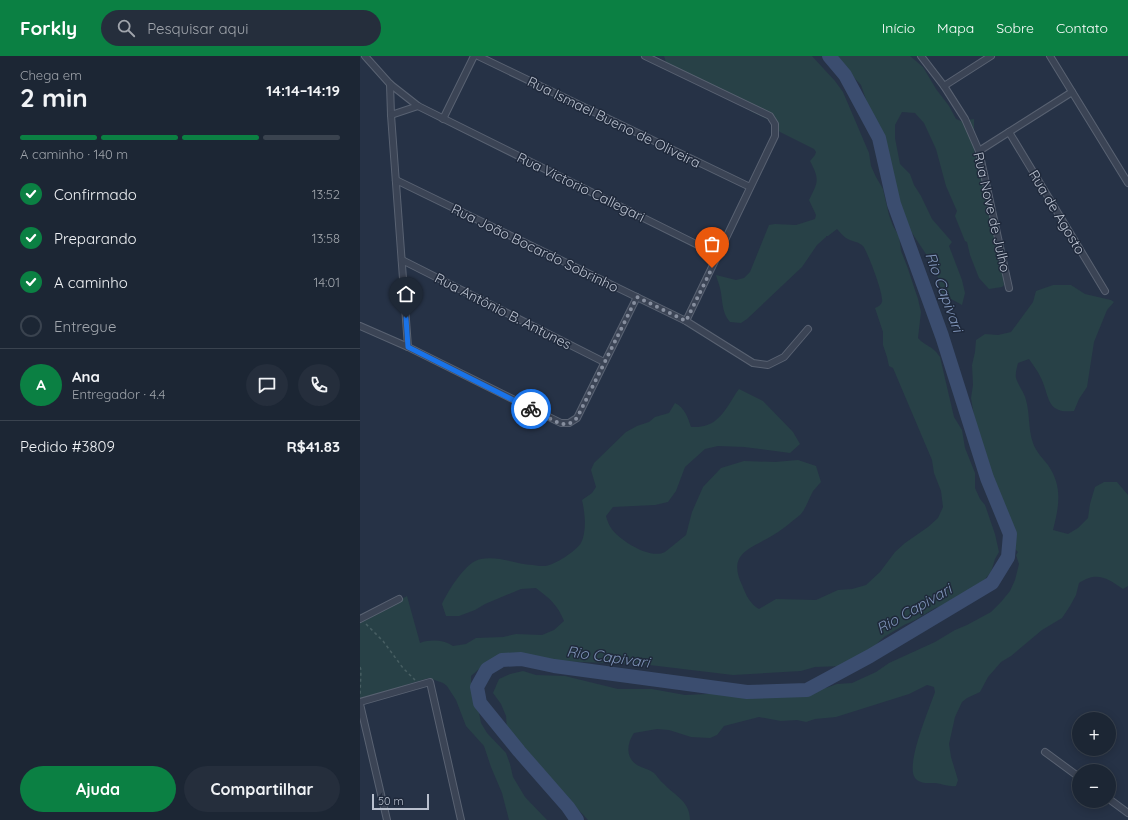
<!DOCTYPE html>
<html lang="pt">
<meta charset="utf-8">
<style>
body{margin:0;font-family:Quicksand,sans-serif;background:#252e3c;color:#f1f3f6;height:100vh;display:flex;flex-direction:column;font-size:15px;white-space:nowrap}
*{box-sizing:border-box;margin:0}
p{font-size:13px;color:#a0a5ac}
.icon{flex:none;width:22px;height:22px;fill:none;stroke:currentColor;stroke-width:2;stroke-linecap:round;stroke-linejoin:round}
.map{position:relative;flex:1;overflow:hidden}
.panel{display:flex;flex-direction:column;background:#1c2634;width:360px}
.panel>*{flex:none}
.fabs{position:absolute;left:712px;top:656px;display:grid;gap:8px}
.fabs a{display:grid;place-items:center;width:44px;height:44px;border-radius:50%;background:#1c2634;box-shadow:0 2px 10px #0003,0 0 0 1px #3a434f;font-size:20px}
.scale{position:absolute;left:12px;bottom:10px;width:57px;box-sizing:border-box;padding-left:4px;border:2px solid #b9c0ce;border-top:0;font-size:11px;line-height:14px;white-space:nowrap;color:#b9c0ce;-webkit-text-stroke:3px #1f293b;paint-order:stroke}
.pin{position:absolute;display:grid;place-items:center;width:34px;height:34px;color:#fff;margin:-41px -17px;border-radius:50% 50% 50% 0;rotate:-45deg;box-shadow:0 0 4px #0007}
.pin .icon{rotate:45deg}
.courier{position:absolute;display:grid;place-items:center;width:40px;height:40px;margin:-20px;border:3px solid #1a73e8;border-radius:50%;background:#fff;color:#222;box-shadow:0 1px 5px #0007}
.headline em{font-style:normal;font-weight:700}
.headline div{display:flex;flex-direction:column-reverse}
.headline{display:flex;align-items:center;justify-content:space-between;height:68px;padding:0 20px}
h1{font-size:26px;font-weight:700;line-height:30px}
.bar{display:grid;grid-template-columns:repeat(4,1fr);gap:6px 4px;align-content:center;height:48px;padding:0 20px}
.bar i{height:5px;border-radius:3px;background:#3a434f}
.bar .active{background:#0b8043}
.bar p{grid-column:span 4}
.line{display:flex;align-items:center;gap:10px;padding:0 20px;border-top:1px solid #3a434f}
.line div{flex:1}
.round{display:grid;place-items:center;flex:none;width:42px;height:42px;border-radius:21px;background:#252e3c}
ol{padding:0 20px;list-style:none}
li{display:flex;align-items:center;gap:12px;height:44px}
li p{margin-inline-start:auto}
li .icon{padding:4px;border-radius:50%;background:#0b8043;color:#fff;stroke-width:4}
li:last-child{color:#a0a5ac}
li i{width:22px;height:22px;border:2px solid #3a434f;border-radius:50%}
.cta{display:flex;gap:8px;margin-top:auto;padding:8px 20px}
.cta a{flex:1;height:46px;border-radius:24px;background:#0b8043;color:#fff;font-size:16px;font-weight:700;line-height:46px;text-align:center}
.cta a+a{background:#252e3c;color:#f1f3f6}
header{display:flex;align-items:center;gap:24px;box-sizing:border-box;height:56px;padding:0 20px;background:#0b8043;color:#fff}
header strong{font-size:19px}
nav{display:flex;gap:22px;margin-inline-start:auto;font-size:14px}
.search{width:280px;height:36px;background:#252e3c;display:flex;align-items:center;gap:10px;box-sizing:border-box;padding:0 14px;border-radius:22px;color:#a0a5ac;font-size:15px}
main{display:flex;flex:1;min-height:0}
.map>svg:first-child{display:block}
</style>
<header>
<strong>Forkly</strong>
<div class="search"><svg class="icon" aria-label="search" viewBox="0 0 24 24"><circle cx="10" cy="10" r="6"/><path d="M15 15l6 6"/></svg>Pesquisar aqui</div>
<nav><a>Início</a><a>Mapa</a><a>Sobre</a><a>Contato</a></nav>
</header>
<main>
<section class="panel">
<div class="headline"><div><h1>2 min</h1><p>Chega em</p></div><em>14:14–14:19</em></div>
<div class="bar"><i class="active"></i><i class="active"></i><i class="active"></i><i></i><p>A caminho · 140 m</p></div>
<ol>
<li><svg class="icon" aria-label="check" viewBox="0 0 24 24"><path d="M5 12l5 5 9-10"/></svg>Confirmado<p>13:52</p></li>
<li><svg class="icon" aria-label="check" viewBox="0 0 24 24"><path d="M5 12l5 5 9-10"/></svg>Preparando<p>13:58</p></li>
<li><svg class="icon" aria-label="check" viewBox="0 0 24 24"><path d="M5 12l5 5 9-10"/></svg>A caminho<p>14:01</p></li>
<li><i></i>Entregue</li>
</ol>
<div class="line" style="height:72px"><b class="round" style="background:#0b8043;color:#fff">A</b><div><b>Ana</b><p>Entregador · 4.4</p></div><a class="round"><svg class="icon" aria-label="chat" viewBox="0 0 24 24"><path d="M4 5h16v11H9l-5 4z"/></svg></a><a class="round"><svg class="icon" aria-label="phone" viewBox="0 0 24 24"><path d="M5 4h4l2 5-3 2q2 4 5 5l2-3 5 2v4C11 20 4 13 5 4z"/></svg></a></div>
<div class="line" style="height:52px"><div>Pedido #3809</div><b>R$41.83</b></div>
<div class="cta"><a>Ajuda</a><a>Compartilhar</a></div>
</section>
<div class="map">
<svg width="768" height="764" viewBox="0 0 768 764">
<rect width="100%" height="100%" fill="#263246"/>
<!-- green -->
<g fill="#284147">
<path d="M304,0H452L475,25L483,36L509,97L511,110L516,121L523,133L529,159L533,170L539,180L541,195L547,210L558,243L561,256L558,282C566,291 572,289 580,301L594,361L602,374L605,392L615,417V432L620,443L625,449L635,478L639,496L635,503L631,516L621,528L611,537L588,549L575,552L555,564L544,569L524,581L504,600L493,604L483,610L455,611L441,615L373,619L281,608L188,605H147L119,613L111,620V633L116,641L121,667L127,677L146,697L150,708L153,721L165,741L187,764H149L142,737L131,711L124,690L106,670L96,644L87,630L83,627L69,622L0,643V566L47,540L60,587C71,583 84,584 93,590L106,588L116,582L143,581L156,578L182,579L194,574L204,565C198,549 189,542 176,532L161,533L125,548L115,554L99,560H86L82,548C88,535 106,505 121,503C139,500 156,508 173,509C177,510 182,510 185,510C195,509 216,495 221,487C227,475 225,457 222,444L232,437L236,431L231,414L234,407L266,376L277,370L289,366L295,361L309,357L315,347C325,352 328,362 331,371C336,371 340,371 344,370C362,366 370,345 379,333L403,345L433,376L440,388L430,397L384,391L358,390L345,393L325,411L316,435L308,446L295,449L253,451L246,460C247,464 249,469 251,472C259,484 290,504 305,496L326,479L332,456L343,431L361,412L384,405L415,406L438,404L456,410L461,426C458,429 456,432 453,435C449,442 446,453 440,459C431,466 421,475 410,481C387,494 368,499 382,529C386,539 390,548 399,553L416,543L456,544L478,534L492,533L506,529L520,516L535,496L545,487L568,471L578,462L583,451L581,435L574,417L572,404L533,312L529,310L527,301L523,289V276L515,252C518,251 521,249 522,246C524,239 508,197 503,190C498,185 492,186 486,182C483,180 480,176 477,173L468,180H466V181L457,189L442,211L387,263L381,267L370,266C361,256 363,244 360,232C359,228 357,223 356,219L376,224L384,222L390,216L409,169L415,168L436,169L455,163L456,159L449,144C458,126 460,124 450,105L455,99L456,96L454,93L420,76L407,63L392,56L376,41L333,26L312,14L307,9Z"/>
<path d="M474,0H550L563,11L576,33L589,50L596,63L601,65L614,63V95L632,142L644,229L642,231L629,233L619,222L610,199L607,186L605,185L595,160L597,155L586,130L576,93L564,67L555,57L542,56L535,69V82L540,108L550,118L554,129L561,140L572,163L592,186L589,190L602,224L605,237L602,249L582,238L578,222L574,210L552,177L543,167L539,156L531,132L528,99L517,76L501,29Z"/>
<path d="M693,229H711L725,238L751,244L754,246L747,254L734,286L727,331L719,343L714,355C686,358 690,341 681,322C678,315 673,309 669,303L658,307C657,311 655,318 656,322C658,329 664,336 666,344C670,358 668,373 673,387C676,396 682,401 688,409C703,431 699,450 693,474L708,478L718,472L728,462L730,448L735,431L744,426H757L768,439V530L763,533C747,522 737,515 719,527L716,539L710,550L702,562L682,574L651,600L641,606L628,621L620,636L607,642L602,646L595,661L589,688L591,701L598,724L596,730C590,731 582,728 575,727C568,727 560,728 555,722C545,709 570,651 575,636L574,631L567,629L549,638L476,661L455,663L446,666L437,664L421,665L399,661L364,670L357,679L350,682L331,681L309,674L297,673L274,677C267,687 265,701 277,709C282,712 289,713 294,717C297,720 300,725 304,728C315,740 330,745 330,764H228L172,704L151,689L147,674L146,660L141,648L133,637L139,623L150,618L163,615L176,619L205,620L258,633H292L325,639L370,637L409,638L453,632H466L477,628L492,627L516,616L529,607L575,586L595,574L607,569L631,556L641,546L650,535L655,524L659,508L656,499L658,496L655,493L644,452L617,389L616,372L611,342L613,329L612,309L615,296L616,284L625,278L638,279L651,276L673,246L676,235Z"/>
</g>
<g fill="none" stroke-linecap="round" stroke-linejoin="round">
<!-- river -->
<path stroke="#3b4d6f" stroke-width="14" d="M217,764L208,751L159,695L120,647L117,631L127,613L142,604L161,603L194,610L387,636L447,634L510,600L632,527L648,501L650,478L627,422L582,280L534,148L519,82L485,19L469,0"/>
<!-- street casing -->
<g stroke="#596272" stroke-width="8">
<g id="street">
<path d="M5,0L30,28L58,50L358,199"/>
<path d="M118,0L390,131"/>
<path d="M285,0L410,60L415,68V80L326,265"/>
<path d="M561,0L584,30L605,63L619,95L649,232"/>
<path d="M690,0L768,127"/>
<path d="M30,28L31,59L48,291"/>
<path d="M584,30L631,0"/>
<path d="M31,59L58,50"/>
<path d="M83,63L114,0"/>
<path d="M649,76L745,235"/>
<path d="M619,95L712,36"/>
<path d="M36,124L326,265L393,307L408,309L424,301L448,273"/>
<path d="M42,204L244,306"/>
<path d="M0,270L48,291L201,367H209L217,362L277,241"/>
<path d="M0,563L39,543"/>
<path d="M0,646L70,626L101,764"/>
<path d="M0,648L27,764"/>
<path d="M685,696L719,721"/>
<path d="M749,743L768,757"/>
</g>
</g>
<!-- path -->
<g stroke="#475e62" stroke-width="1.5" stroke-dasharray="3 3" stroke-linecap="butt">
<path d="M6,568L23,585L43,612L55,624"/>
<path d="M0,611L1,614L0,640"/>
</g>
<!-- street -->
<use href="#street" stroke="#3b4455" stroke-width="6"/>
</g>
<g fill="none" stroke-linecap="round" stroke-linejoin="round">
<!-- done -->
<path stroke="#868e9e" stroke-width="4" stroke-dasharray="0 7.2" d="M171,353L201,368H209L217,362L277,241L326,265L352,212"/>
<!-- route -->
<path stroke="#1a73e8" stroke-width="5" d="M46,262L48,291L171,353"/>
</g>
<g text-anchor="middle" stroke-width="3" stroke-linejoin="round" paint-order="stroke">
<!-- street labels -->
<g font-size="14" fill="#b9c0ce" stroke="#1f293b">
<text transform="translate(254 66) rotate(26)" y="5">Rua Ismael Bueno de Oliveira</text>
<text transform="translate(221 131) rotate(26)" y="5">Rua Victorio Callegari</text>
<text transform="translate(632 156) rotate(77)" y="5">Rua Nove de Julho</text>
<text transform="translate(697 156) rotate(59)" y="5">Rua de Agosto</text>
<text transform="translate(175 192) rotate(26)" y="5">Rua João Bocardo Sobrinho</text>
<text transform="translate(143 255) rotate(27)" y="5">Rua Antônio B. Antunes</text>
</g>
<!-- water labels -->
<g font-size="15" font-style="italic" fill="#7e93b7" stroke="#1f293b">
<text transform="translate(584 236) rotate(70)" y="5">Rio Capivari</text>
<text transform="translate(554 553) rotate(-30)" y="5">Rio Capivari</text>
<text transform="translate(248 601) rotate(8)" y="5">Rio Capivari</text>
</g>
</g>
</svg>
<div class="fabs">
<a>+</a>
<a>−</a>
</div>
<div class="scale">50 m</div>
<div class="pin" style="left:352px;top:212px;background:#ea580c"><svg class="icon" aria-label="bag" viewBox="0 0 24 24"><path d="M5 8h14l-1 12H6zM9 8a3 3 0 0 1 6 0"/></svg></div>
<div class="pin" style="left:46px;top:262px;background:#1f2937"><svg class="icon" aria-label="home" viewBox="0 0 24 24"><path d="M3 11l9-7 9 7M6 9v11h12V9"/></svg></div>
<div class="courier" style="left:171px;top:353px"><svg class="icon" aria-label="bike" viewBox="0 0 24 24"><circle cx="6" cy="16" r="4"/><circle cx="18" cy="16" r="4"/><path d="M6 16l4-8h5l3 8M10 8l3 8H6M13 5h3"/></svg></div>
</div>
</main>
